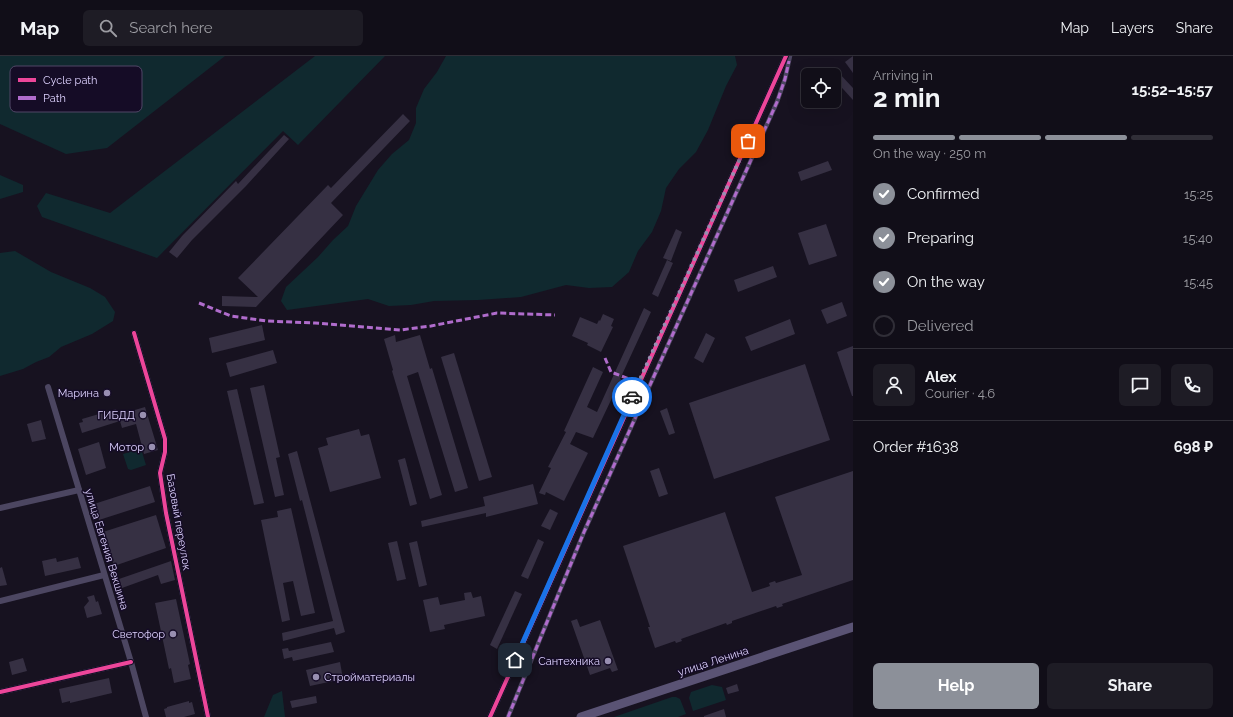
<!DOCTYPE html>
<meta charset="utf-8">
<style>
body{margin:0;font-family:Raleway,sans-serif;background:#1e1c25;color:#f1f3f6;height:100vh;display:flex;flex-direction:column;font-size:15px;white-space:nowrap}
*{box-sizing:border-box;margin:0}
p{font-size:13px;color:#9c9ca2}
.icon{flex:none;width:22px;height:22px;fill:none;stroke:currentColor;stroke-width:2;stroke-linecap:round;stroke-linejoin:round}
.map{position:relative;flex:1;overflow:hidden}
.drawer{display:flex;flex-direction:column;background:#110e18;width:380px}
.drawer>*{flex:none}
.fabs{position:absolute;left:801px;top:12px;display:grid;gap:8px}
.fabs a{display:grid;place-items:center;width:40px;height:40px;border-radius:6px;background:#110e18;box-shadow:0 4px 16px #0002,0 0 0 1px #302e37;font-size:20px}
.pin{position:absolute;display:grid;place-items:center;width:34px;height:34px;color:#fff;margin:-17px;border-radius:8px;box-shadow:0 2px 6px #0006}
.courier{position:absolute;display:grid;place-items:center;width:40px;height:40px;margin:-20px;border:3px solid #1a73e8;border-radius:50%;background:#fff;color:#222;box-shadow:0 1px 5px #0007}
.summary em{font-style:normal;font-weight:700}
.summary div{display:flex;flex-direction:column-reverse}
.summary{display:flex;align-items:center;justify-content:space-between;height:68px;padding:0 20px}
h1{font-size:26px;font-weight:700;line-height:30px}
.bar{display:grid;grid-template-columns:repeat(4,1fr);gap:6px 4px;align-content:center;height:48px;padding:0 20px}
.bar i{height:5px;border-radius:3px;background:#302e37}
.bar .on{background:#8c9099}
.bar p{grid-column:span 4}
.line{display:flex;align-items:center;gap:10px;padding:0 20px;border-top:1px solid #302e37}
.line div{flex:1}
.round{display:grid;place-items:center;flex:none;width:42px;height:42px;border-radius:6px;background:#1e1c25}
ol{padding:0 20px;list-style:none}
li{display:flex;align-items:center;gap:12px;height:44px}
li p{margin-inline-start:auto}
li .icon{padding:4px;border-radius:50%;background:#8c9099;color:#fff;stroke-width:4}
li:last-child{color:#9c9ca2}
li i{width:22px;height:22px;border:2px solid #302e37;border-radius:50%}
.primary-button{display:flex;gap:8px;margin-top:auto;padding:8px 20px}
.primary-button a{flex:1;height:46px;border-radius:6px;background:#8c9099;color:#fff;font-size:16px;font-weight:700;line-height:46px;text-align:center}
.primary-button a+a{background:#1e1c25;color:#f1f3f6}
header{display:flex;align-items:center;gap:24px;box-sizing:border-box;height:56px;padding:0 20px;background:#110e18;border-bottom:1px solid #302e37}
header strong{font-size:19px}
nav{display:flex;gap:22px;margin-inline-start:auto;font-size:14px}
.search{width:280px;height:36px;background:#1e1c25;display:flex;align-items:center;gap:10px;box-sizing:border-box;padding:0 14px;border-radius:6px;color:#9c9ca2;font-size:15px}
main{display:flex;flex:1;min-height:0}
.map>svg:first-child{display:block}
</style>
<header>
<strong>Map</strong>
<div class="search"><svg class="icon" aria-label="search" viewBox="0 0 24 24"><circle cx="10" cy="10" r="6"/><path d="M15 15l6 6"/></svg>Search here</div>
<nav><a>Map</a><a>Layers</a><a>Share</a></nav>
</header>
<main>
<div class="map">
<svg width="853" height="661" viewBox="0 0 853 661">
<rect width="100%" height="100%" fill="#171220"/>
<!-- green -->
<g fill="#10292f">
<path d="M0,0H225L107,92L66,98L0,68Z"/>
<path d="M315,0H385L298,89L283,75L157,202L42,161L37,150L46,137L110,157Z"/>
<path d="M446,0H735L737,9L726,30L708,74L696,96L679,113L666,132L661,155L652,176L638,195L629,216L612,231L589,232L566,229L521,241L478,244L434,245L411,249L389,250L368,243L287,254L281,245L286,231L318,201L333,184L348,170L356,150L378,114L392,98L409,84L416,67V52L424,33L437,16Z"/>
<path d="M0,119L23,129V136L0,143Z"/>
<path d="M15,195L51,216L90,232L105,241L115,256L113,265L92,278L61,291L49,301L36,306L23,313L0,320V197Z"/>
<path d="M143,392V395L142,396L146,409L131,414L128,413L123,398Z"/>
<path d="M712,629L722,631L726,644L693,655L689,642L691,636Z"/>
<path d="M282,635L285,661H264L273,639Z"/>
<path d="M672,641H676L680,643L686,658L678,661H614Z"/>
</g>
<!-- building -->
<g fill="#363043">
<path d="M853,0V17L845,6Z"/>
<path d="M838,16L853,32V44L834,23V20Z"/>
<path d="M403,58L410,65L331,147L343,159L256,251L222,250V240L258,241L238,222L328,129L331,132Z"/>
<path d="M284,79L289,83L246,130L192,184L177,202L169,196L182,180L236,125L238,128Z"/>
<path d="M828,105L832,114L801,125L798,116Z"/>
<path d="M826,168L837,200L809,209L798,177Z"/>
<path d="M676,173L682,176L671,205L663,202Z"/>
<path d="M667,204L673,207L658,241L652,238Z"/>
<path d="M773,210L777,221L738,236L734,224Z"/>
<path d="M842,246L847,260L827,268L821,254Z"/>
<path d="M644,252L651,256L620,323H621L593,382L576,376L570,388L588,397L564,445L546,436L545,439L539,437L551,412L548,411L566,376L564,375L593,311L603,316L587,351L597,356Z"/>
<path d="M603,258L614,263L611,270L613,271L601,296L587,289L588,287L572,280L580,261L597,268L599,264L600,265Z"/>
<path d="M790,263L795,278L751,295L745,281Z"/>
<path d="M262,269L265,284L212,297L209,282Z"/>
<path d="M706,277L715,282L703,307L694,302Z"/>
<path d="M395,279L396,286L420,279L430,313L432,312L468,432L455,436L418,316L407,320L442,439L430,443L392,315L393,314L384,283Z"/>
<path d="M853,290V340H852L837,296Z"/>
<path d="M273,294L277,307L230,321L226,307Z"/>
<path d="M454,297L492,421L479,425L441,301Z"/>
<path d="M805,308L830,384L714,423L689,347Z"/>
<path d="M264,329L280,401L276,402L284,439L275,441L250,332Z"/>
<path d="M237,333L264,447L254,449L227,335Z"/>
<path d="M145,351L158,394L144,398L136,368L122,372L120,365L82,377L79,367L83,366L82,363L116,353L118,359Z"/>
<path d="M667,352L675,377L669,379L660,355Z"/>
<path d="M41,364L46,383L32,386L27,368Z"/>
<path d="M359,373L361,380L369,378L381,422L330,436L318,392L328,389L326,382Z"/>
<path d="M99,386L106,412L86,419L78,393Z"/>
<path d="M297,395L345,576L336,579L334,572L283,585L282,577L333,565L302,444L300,445L288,398Z"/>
<path d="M405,402L417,448L410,450L398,404Z"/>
<path d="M659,412L668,438L659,441L650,415Z"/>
<path d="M853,415V524L782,548L783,550L777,552L776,550L732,565V567L727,569L726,567L681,583L682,585L676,587L675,585L655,592L648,571H650L623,490L725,456L752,536L770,530L769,527L775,525L776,527L802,519L775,441Z"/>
<path d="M533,428L538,448L486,461V457L422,471L421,465L485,450L483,441Z"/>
<path d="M150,430L155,446L99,464L94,448Z"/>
<path d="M291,452L315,557L301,560L293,525L283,527L290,564L282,566L261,464L278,461L277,455Z"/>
<path d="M550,453L558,457L550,474L541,470Z"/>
<path d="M156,459L166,492L114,510L103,476Z"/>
<path d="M538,483L544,486L528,523L521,520Z"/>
<path d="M397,485L406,523L397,525L388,487Z"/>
<path d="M417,485L427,529L419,531L409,487Z"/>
<path d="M78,501L81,512L45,520L42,505L56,502L57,506Z"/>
<path d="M171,505L175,524L161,528L158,519L122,532L119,523Z"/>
<path d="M2,511L7,529L0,530V512Z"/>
<path d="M515,535L522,538L497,593L490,589Z"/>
<path d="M471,536L473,542L481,540L485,560L444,569L445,573L430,576L423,544L438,541L440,549L465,544L464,537Z"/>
<path d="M94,539L96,546L98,545L102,558L87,562L84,551L89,545L87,541Z"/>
<path d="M176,543L190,608L188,609L191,623L174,627L171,612L169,613L155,547Z"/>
<path d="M577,563L580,571L600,564L618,614L612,616L610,612L590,619L571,565Z"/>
<path d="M331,586L334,596L293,605L292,601L284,603L282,593L288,592L289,595Z"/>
<path d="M23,602L27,615L12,619L9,606Z"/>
<path d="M340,606L343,623L310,630L306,614Z"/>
<path d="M109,622L112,637L70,647V645L62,647L59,633Z"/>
<path d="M737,628L739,635L728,638L726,632Z"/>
<path d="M316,640L317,647L292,652L290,645Z"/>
<path d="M189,645V647L192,646L195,658L184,661H166L164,653L167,652V651Z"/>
<path d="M724,653L726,661H704V660Z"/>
</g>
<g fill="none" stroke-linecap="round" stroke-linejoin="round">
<!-- pedestrian -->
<path stroke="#4c4661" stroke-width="4.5" d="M508,661L584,476L777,46L785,23L790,0"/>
<!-- minor -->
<g stroke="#4c4661" stroke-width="6">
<path d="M134,277L165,383V396L160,417L166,457L208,661"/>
<path d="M48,331L131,606L146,661"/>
<path d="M0,452L79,434"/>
<path d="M0,545L104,519"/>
<path d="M0,636L131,606"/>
<path d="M490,661L786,0"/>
</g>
<!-- secondary -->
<path stroke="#5a5374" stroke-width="9" d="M581,661L853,571"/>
<!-- quiet -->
<g stroke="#b06ccc" stroke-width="3" stroke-dasharray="6 3" stroke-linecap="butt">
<path d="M199,247L231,260L267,265L315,267L400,274L431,270L497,257L555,259"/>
<path d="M605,302L611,316L642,328"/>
<path d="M508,661L584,476L777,46L785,23L789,5"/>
</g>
<!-- cycleway casing -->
<g stroke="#150c26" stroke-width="6">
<g id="cycleway">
<path d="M134,277L165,383V396L160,417L166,457L208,661"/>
<path d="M0,636L131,606"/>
<path d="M490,661L786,0"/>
</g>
</g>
<!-- cycleway -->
<use href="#cycleway" stroke="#ed469a" stroke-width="4"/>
</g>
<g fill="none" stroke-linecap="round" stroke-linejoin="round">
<!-- done -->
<path stroke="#988fb1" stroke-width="4" stroke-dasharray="0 7.2" d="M632,341L748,85"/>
<!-- route -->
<path stroke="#1a73e8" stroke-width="5" d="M515,604L632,341"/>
</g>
<!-- markers -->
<g fill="#988fb1" stroke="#150c26" stroke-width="1.5">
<circle cx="107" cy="337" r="4"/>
<circle cx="143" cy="359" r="4"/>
<circle cx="152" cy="391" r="4"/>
<circle cx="173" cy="578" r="4"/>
<circle cx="608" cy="605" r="4"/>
<circle cx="316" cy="621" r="4"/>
</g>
<g text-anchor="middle" stroke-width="3" stroke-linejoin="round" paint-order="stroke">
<!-- poi labels -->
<g font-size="11" fill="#ded2ff" stroke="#150c26" text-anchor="end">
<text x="99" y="341">Марина</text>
<text x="135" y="363">ГИБДД</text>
<text x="144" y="395">Мотор</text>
<text x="165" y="582">Светофор</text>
<text x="600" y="609">Сантехника</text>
<text x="324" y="625" text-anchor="start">Стройматериалы</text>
</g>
<!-- street labels -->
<g font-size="11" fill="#ded2ff" stroke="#150c26">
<text transform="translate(179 466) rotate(80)" y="4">Базовый переулок</text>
<text transform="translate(107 493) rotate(73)" y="4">улица Евгения Векшина</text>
<text transform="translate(713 605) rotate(-18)" y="4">улица Ленина</text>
</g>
</g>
<!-- legend -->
<rect x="10" y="10" width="132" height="46" rx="6" fill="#150c26" stroke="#514767" stroke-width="1"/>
<rect x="18" y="22" width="18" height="4" fill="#ed469a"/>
<rect x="18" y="40" width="18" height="4" fill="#b06ccc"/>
<g font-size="11" fill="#ded2ff">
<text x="43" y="28">Cycle path</text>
<text x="43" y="46">Path</text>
</g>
</svg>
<div class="fabs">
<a><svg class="icon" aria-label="locate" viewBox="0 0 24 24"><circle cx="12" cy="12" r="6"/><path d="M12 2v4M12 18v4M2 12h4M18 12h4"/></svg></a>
</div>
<div class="pin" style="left:748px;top:85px;background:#ea580c"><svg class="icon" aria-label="bag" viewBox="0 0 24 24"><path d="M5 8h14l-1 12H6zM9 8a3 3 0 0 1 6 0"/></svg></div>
<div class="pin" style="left:515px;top:604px;background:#1f2937"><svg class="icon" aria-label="home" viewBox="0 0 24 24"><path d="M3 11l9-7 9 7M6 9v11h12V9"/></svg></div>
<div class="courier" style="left:632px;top:341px"><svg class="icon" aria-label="car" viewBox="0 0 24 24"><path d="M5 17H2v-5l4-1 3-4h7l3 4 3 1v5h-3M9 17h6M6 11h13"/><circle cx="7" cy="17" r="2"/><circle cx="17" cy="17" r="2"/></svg></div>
</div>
<section class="drawer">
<div class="summary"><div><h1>2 min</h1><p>Arriving in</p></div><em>15:52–15:57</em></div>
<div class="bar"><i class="on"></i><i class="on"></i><i class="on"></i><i></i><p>On the way · 250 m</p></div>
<ol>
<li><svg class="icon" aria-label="check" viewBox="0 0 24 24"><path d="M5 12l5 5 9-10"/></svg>Confirmed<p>15:25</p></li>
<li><svg class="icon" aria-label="check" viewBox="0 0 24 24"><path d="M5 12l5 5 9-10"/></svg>Preparing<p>15:40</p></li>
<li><svg class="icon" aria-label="check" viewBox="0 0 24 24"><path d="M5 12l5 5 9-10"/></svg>On the way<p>15:45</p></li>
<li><i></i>Delivered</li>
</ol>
<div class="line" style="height:72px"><a class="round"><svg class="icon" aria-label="person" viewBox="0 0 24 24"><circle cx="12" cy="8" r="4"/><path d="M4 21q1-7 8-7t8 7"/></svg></a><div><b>Alex</b><p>Courier · 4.6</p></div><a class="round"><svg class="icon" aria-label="chat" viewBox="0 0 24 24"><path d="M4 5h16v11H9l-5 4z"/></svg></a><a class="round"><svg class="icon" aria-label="phone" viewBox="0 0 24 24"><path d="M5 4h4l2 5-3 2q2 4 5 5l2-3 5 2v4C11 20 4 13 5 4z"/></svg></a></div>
<div class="line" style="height:52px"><div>Order #1638</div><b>698 ₽</b></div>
<div class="primary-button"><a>Help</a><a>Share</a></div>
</section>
</main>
